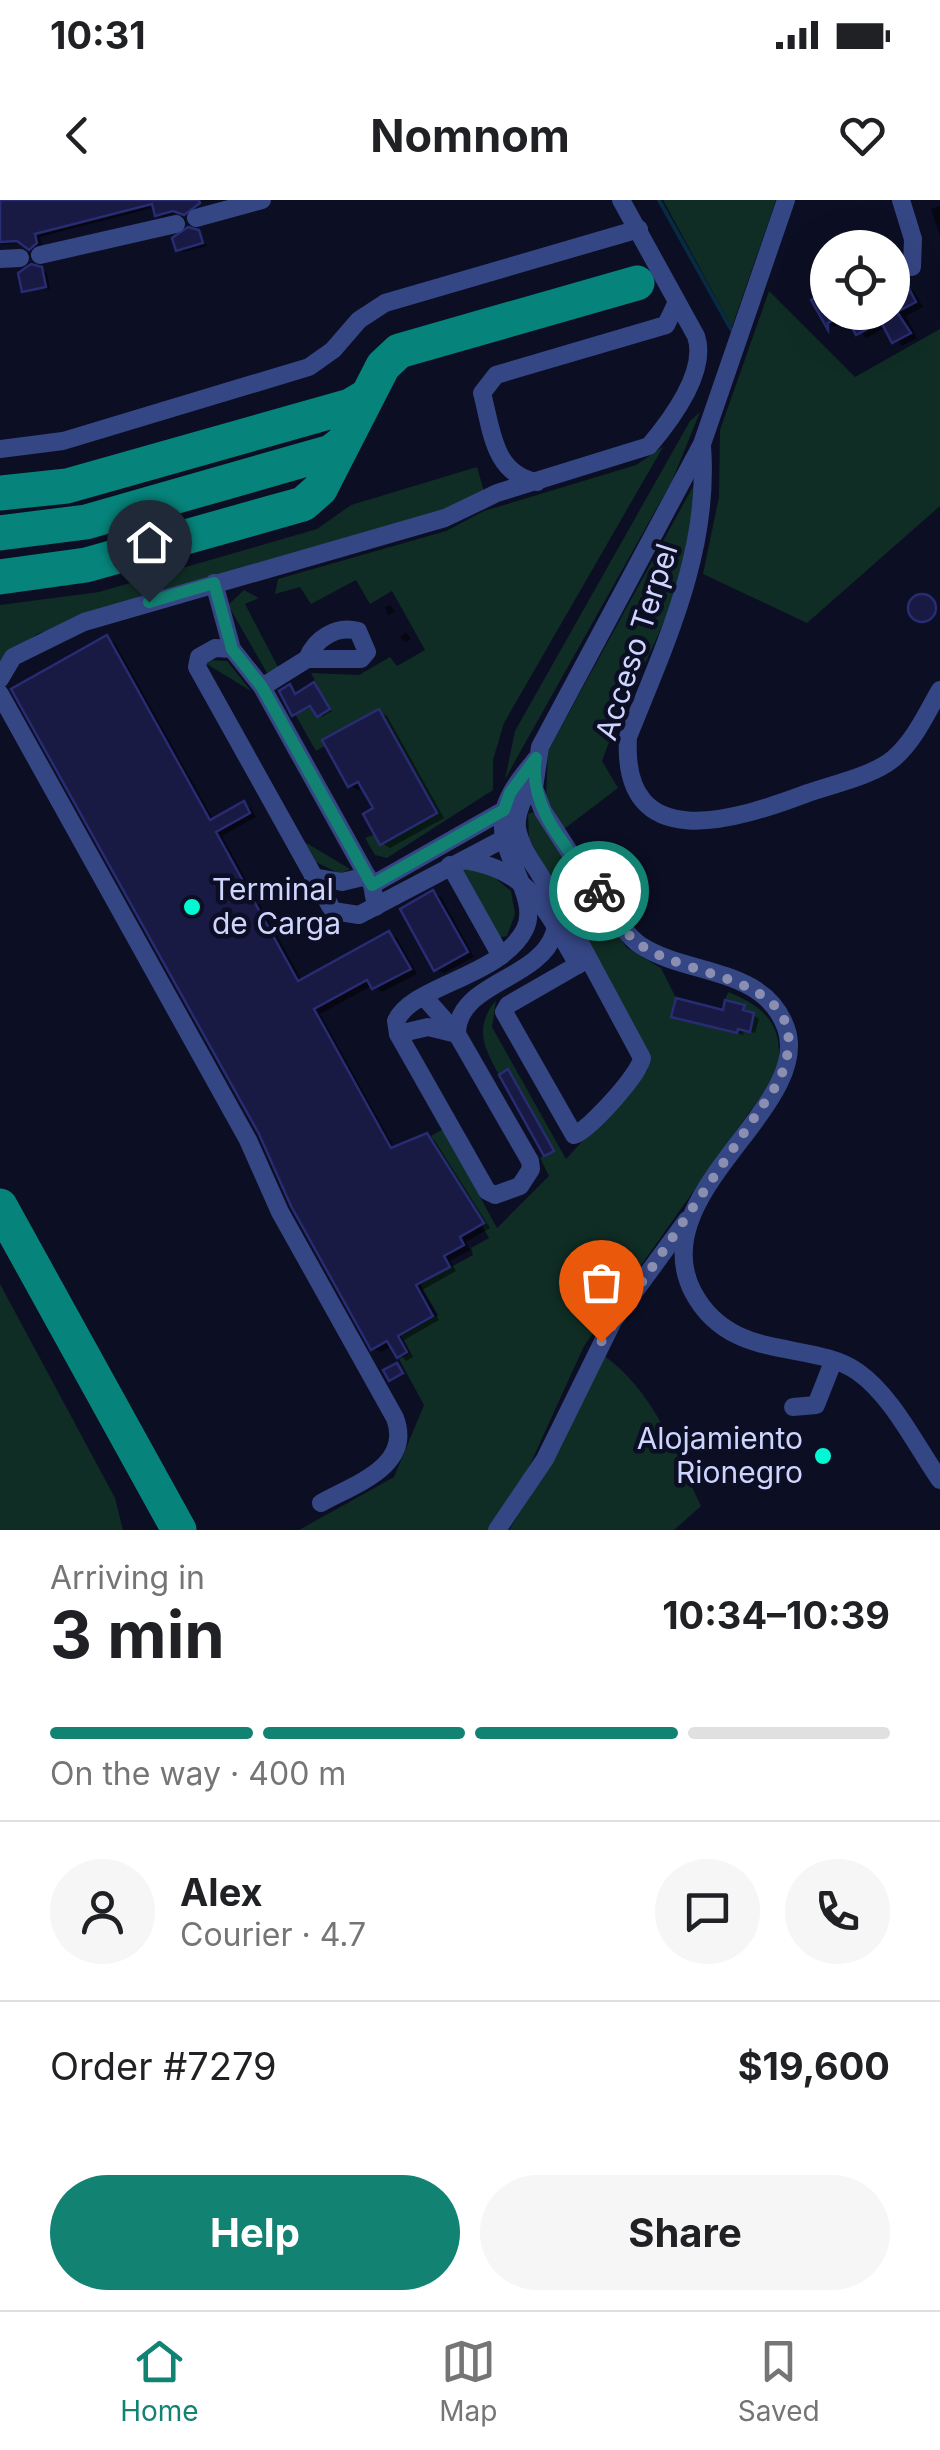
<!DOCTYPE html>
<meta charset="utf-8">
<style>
body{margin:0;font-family:Inter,sans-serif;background:#f6f6f6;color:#202124;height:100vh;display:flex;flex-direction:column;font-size:38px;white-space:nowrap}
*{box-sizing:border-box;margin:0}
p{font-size:32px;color:#757577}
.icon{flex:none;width:55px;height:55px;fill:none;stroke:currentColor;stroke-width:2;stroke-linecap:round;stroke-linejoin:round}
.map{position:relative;height:1330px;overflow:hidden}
.drawer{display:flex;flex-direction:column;background:#fff;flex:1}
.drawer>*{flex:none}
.fabs{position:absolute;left:810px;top:30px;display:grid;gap:20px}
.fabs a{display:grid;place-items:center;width:100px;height:100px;border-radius:50%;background:#fff;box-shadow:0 10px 40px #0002;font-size:50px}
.pin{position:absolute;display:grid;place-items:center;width:85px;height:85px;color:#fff;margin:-102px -42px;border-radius:50% 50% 50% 0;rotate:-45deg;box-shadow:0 0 10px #0007}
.pin .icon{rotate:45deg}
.courier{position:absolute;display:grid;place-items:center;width:100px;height:100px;margin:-50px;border:8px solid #128273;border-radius:50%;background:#fff;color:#222;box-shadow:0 2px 12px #0007}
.head em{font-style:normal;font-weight:700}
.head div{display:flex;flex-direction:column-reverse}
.head{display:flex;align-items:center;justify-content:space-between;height:170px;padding:0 50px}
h1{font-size:65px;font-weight:700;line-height:75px}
.bar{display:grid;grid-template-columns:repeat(4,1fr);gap:15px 10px;align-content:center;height:120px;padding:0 50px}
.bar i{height:12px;border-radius:8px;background:#e0e0e0}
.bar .on{background:#128273}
.bar p{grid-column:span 4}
.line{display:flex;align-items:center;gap:25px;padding:0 50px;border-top:2px solid #e0e0e0}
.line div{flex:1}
.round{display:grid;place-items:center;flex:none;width:105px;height:105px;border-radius:52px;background:#f6f6f6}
.button{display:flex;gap:20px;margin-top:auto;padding:20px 50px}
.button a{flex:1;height:115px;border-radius:60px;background:#128273;color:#fff;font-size:40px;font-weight:700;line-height:115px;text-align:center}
.button a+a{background:#f6f6f6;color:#202124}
.status{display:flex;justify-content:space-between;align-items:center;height:70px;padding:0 50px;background:#fff;direction:ltr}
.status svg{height:28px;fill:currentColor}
header{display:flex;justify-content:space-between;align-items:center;height:130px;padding:0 50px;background:#fff;font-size:45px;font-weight:700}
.dock{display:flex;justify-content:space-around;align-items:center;height:140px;border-top:2px solid #e0e0e0;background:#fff;font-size:28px;color:#757577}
.dock a{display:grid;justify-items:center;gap:5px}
.dock .on{color:#128273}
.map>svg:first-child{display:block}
</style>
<div class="status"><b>10:31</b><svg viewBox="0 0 49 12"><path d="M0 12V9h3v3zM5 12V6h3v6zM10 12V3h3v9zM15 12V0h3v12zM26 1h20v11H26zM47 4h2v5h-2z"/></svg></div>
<header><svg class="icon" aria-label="back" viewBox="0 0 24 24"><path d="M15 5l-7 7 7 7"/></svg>Nomnom<svg class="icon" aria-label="heart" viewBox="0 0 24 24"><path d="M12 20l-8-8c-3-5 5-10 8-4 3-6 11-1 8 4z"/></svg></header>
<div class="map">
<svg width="940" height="1330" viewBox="0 0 940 1330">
<rect width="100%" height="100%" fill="#0c0e23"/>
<!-- green -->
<g fill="#0f2d24">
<path d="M663,0H776L732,127Z"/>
<path d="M769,91L855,177L940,129V306L807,423L703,374L719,297L720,230Z"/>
<path d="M700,212L672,281L505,579L515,531L690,221Z"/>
<path d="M663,247L504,523L493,560V590L387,658L375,655L365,638L437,613L380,509L322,540L325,546L316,551L295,514L310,506L317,517L330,509L311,473L359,475L390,457L397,466L425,450L392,391L370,404L356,380L311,404L300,387L275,394L278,379L446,331L484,311L636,265Z"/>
<path d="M477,267L485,295L446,314L93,415L37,434L0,461V405L99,392L317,329L351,305Z"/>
<path d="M696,281C699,384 635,469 602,561L618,588L564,629L546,598L548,551Z"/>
<path d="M244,390L259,398L245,404L278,467L267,473L228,405Z"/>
<path d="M209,460L227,461L251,491L205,463Z"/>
<path d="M533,612L627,748L661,768L676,798L671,817L736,833L738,829L749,832L754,813L725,800L728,792C769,808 785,829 777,873L584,1146L523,1280L489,1330H299L394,1277L424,1205L399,1159L410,1153L401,1136L438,1115L420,1084L473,1055L471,1048L489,1038L431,936L443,929L497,1028L549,976L540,958L553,950L509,870L499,875C483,846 474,828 496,800L492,827L566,959L647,871L649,864L529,638L528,614Z"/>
<path d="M303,641L350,669L340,674L314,661Z"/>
<path d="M466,668H483L511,691L515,714L507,736L497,738L462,672Z"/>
<path d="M0,1084L115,1298L123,1330H0Z"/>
<path d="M602,1154C654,1191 674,1249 701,1306L674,1330H509L552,1262Z"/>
</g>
<!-- shadow -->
<g fill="#0007">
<path d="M0,0H195L197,10L191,16L180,12L163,17L156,7L40,37L42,46L36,51L24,43L0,44Z"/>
<path d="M939,6H940V36L931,9Z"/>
<path d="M198,32L207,46L184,52L178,49Z"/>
<path d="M41,70L47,73L50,89L24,90Z"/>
<path d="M892,80L914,91L923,107L906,116L917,138L902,146L886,127L866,138L850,119L834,127L826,123L828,112H892Z"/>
<circle cx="925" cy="410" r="12"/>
<path d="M390,405L395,412L388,415L385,407Z"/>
<path d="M406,432L411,439L405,442L400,437Z"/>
<path d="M107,438L115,443L214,621L244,604L251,608L256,617L222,636L302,781L389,734L397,738L417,774L382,792L373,785L320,814L395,949L427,936L435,941L490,1028L466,1042L470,1050L450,1061L456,1071L422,1090L439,1120L404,1140L413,1157L406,1161L393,1146L381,1152L373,1148Z"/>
<path d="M314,485L332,511L322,517L314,507L294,514L290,487L297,496Z"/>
<path d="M379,512L387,516L444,618L390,648L382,643L376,609L364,587L358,590L350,586Z"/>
<path d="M433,693L441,697L474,757L444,773L436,769Z"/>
<path d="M744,808L759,819L755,833L744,830L743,835L679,819Z"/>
</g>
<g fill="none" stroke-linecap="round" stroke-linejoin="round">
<!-- stream -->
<path stroke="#072b41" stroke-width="4" d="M659,0L731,129"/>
<!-- taxiway -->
<g stroke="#06847b" stroke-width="35">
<path d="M0,293L67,286L350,206L367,196"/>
<path d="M0,333L86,322L331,252L343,243"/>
<path d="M0,377L86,365L303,304L320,289L383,166L399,151L637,83"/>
<path d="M0,1006L179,1330"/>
</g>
</g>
<!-- building -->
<g fill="#181a44" stroke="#282c72" stroke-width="2.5">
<path d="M0,0H199L200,3L184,15L173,11L155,16L152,4L35,34L37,43L29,50L17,41L0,42Z"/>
<path d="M188,27L199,30L203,43L176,51L172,38Z"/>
<path d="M31,64L42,67L46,87L22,92L18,73Z"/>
<path d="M906,83L916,102L897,112L911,133L892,143L881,122L856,135L845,114L828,123V130L811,100L828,91V112H892V91Z"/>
<circle cx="922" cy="408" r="14"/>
<path d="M107,435L210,620L244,601L250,613L216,632L298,781L389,731L411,769L372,789L367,780L314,809L391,948L427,933L484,1023L460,1037L464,1045L444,1056L450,1067L416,1085L433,1116L398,1136L407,1152L397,1158L387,1141L371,1150L291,1006L259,934L11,489Z"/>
<path d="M314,482L330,509L317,517L310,506L292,516L279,491L290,484L295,494Z"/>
<path d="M379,509L437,613L380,645L363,614L373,608L358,582L348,587L322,540Z"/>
<path d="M433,690L468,752L434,771L400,709Z"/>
<path d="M676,798L723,810L725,800L745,805L743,810L754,813L750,832L738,829L737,833L671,817Z"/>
<path d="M508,869L554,951L544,956L499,875Z"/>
<path d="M397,1163L403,1173L389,1181L383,1170Z"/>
</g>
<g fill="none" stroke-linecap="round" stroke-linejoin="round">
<!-- minor -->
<g stroke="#354684" stroke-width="18">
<path d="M786,0L702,244L540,547L534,588L543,611C562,640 617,730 640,745C687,776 764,766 786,828C814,907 642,994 693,1092C731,1164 812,1139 858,1172C893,1197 916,1246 940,1280"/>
<path d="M901,0L913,39L912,67"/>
<path d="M196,18L262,0"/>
<path d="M40,55L176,24"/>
<path d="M0,59L20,58"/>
<path d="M702,246C710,350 666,442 628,537C621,658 736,620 808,593C834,584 872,576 893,559C915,540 926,514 940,490"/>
<path d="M0,249L63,241L309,167L333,150L359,120L385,103L639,29"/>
<path d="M537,282C493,274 492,230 482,193L496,175L666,125L677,102"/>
<path d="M214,383L232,449L262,487L372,685L376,707"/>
<path d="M232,449L215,448L199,457L197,467L333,711L359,715L511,635"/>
<path d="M0,479L13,457L84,422L445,318L497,293L649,246C671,220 708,171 696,136L621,0"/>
<path d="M262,487L307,459H361L367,452L358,431C336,425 315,439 307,459"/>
<path d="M0,494L248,940L280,1012L395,1218C413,1266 355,1284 321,1303"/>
<path d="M534,577C527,592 515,611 517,628C523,665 568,693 554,734C538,781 457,782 457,834L530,961L531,969L520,986L495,995L487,991L398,834L396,821C412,785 501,777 525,729C541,696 494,651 504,611C509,591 523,575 536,559"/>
<path d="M464,660C530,669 547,712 578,765"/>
<path d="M450,665L501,756"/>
<path d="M313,677L342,682L367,676"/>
<path d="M372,685L504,610"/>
<path d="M557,707L571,726L642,858C640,874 589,930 574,935L504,812L508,805L588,759"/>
<path d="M425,798L457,834"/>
<path d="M398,834L428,827L457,834"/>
<path d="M793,1207L816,1205L833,1162"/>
<path d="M497,1330L545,1259L613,1121L687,1020"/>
</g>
</g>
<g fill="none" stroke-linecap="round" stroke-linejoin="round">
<!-- done -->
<path stroke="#8a8fb2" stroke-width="10" stroke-dasharray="0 18" d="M599,691C612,710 623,734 642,746C699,783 826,776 778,883L601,1142"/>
<!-- route -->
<path stroke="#128273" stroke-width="12" d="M149,402L214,383L232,449L262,487L372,685L504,610L510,593L536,558C527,610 571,651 599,691"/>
</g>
<!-- markers -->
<g fill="#00f9d3" stroke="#0c0e23" stroke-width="4">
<circle cx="192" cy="707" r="10"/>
<circle cx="823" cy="1256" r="10"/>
</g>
<g text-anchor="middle" stroke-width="9" stroke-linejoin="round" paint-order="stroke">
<!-- street labels -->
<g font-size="30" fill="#ced5ff" stroke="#0c0e23">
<text transform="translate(637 442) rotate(-72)" y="10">Acceso Terpel</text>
</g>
<!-- poi labels -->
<g font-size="30" fill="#ced5ff" stroke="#0c0e23" text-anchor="start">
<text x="212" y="700">Terminal<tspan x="212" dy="34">de Carga</tspan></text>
<text x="803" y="1249" text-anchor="end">Alojamiento<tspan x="803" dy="34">Rionegro</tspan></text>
</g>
</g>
</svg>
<div class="fabs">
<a><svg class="icon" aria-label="locate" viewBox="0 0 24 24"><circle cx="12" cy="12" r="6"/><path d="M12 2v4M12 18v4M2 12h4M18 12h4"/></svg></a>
</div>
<div class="pin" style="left:601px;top:1142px;background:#ea580c"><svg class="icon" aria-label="bag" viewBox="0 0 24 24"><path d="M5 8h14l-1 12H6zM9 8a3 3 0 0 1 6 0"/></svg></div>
<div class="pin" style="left:149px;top:402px;background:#1f2937"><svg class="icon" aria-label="home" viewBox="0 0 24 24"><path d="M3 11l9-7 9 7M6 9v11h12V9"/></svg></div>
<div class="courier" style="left:599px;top:691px"><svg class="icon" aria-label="bike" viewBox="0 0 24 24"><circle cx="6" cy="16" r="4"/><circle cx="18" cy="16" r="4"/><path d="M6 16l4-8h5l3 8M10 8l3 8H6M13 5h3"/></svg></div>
</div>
<section class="drawer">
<div class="head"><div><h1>3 min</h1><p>Arriving in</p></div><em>10:34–10:39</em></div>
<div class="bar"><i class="on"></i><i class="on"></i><i class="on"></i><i></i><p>On the way · 400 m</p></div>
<div class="line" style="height:180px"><a class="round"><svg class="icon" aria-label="person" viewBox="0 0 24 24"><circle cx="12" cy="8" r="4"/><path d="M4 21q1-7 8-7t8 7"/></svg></a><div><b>Alex</b><p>Courier · 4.7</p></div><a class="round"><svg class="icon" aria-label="chat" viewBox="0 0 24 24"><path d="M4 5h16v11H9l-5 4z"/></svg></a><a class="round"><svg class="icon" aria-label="phone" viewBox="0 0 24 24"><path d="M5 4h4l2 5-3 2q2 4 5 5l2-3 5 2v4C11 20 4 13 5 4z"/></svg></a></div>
<div class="line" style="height:130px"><div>Order #7279</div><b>$19,600</b></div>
<div class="button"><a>Help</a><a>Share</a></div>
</section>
<nav class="dock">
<a class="on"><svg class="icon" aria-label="home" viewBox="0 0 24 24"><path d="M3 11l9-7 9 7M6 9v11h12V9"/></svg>Home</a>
<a><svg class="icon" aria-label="map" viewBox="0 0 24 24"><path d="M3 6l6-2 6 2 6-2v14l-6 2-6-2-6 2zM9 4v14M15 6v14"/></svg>Map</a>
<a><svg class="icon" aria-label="saved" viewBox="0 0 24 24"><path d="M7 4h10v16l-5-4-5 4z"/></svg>Saved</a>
</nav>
